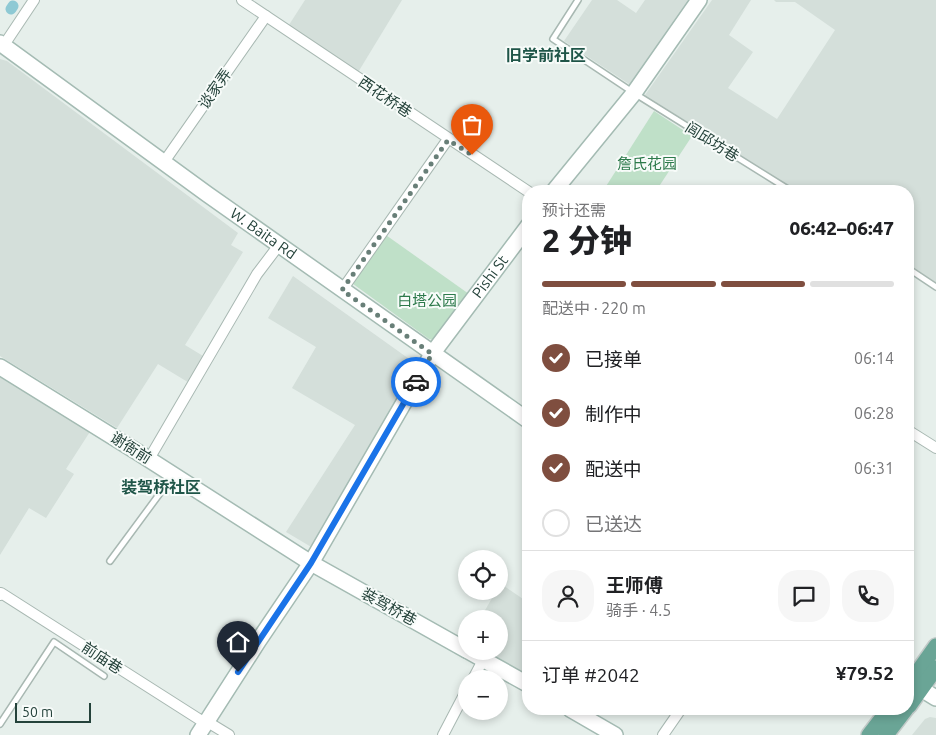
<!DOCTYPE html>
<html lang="zh">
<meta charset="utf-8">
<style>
body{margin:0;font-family:Ubuntu,"Noto Sans SC",sans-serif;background:#f6f6f6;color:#202124;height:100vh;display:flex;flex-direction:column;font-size:19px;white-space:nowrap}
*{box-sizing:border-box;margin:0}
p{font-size:16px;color:#757577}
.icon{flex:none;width:28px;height:28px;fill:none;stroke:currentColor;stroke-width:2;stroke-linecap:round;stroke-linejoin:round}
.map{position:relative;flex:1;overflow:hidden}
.panel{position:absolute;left:522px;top:185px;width:392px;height:530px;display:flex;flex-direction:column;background:#fff;border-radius:20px;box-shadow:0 2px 8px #0003}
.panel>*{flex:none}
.controls{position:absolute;left:458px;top:550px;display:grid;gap:10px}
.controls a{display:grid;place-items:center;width:50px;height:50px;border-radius:50%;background:#fff;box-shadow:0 2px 8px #0003;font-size:25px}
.scale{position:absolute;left:15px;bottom:12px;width:76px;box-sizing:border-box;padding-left:5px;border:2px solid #24423a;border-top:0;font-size:14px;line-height:18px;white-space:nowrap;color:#24423a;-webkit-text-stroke:4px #f7fbf9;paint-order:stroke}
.pin{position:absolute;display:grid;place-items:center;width:42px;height:42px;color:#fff;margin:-51px -21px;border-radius:50% 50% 50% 0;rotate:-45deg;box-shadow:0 0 5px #0007}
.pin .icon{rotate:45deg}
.courier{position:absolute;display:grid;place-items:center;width:50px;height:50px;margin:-25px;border:4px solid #1a73e8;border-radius:50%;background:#fff;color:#222;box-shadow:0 1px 6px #0007}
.head em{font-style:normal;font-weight:800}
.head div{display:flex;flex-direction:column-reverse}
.head{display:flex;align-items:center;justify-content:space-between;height:85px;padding:0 20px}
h1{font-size:32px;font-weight:800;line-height:38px}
.bar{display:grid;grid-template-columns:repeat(4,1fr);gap:8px 5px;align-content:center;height:60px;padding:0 20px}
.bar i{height:6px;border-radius:4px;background:#e0e0e0}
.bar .selected{background:#7f4e3f}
.bar p{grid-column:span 4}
.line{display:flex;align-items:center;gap:12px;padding:0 20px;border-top:1px solid #e0e0e0}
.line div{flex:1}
.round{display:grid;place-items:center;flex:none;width:52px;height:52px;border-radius:20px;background:#f6f6f6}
ol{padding:0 20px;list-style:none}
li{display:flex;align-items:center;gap:15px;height:55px}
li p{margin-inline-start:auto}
li .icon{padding:5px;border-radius:50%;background:#7f4e3f;color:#fff;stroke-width:4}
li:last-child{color:#757577}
li i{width:28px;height:28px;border:2px solid #e0e0e0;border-radius:50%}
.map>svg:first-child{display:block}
</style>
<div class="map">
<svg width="936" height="735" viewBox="0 0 936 735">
<rect width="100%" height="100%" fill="#e6efeb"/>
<!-- built -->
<g fill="#d4dfda">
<path d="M305,0H402L357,74L287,28Z"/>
<path d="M592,0H617L636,13L645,0H692L632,86L564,41Z"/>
<path d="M712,0H751L729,35L753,52L728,88L777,119L835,30L795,2H776L774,0H936V283L909,265V191H797L645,95Z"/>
<path d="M0,59L7,61L238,233L231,245L243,252L185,345L208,359L191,384L158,364L117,428L0,356Z"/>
<path d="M293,276L419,366L313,548L286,532L355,425L292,388L316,347L268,318Z"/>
<path d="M0,370L93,427L66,469L74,474L46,518L29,508L0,555Z"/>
<path d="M501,584L529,603V664L522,675L479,651H499V619H480L496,591H499Z"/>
<path d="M930,717L936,718V735H912L925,719Z"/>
</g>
<!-- green -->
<g fill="#bfe0c8">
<path d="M654,111L692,136L656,191H603Z"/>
<path d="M383,233L469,294L434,340L429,339L349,281Z"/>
</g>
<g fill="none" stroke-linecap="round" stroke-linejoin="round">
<!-- canal -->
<path stroke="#8ec9d4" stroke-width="11" d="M11,9L13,6"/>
<!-- lane casing -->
<g stroke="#a8b8b2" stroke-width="8">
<g id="lane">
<path d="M578,0L553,39L634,93L791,191"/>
<path d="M909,269L936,287"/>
<path d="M110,561L172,477"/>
<path d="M0,724L54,642L104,676"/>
</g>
</g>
<!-- street casing -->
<g stroke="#a8b8b2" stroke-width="12">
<g id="street">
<path d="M242,0L529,192"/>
<path d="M4,45L34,0"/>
<path d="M164,162L266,16"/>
<path d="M342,290L448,139"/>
<path d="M909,431L936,448"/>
<path d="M149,459L257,274L279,245"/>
<path d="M0,595L1,593L205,723"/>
<path d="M473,679L483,660"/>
<path d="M206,721L229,735"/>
<path d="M443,735L466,691"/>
<path d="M663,735L681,709"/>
</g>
</g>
<!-- secondary casing -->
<g stroke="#a4bbb3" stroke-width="18">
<g id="secondary">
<path id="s1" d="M0,43L207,194L529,421"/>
<path d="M554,191L634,93L699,0"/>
<path d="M0,367L139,453L311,563L466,650"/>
<path d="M468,651L529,685"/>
<path d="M910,682L936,698"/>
<path d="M570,709L615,735"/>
<path id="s2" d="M198,735L259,640L311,563L432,354L529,225"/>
</g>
</g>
<!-- primary casing -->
<g stroke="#c2cac8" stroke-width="18">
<g id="primary">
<path d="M909,684L936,646"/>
<path d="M909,706L936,668"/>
<path d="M869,735L889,709"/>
<path d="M886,735L906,709"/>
</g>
</g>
<!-- lane -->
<use href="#lane" stroke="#fff" stroke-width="5"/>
<!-- street -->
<use href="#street" stroke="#fff" stroke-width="10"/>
<!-- secondary -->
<use href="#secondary" stroke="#fff" stroke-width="15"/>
<!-- primary -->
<use href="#primary" stroke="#6aa596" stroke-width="15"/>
</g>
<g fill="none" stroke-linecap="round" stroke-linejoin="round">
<!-- done -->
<path stroke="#687f78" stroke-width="5" stroke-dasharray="0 9" d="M416,382L432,354L342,290L448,140L472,155"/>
<!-- route -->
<path stroke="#1a73e8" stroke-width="6" d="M238,672L311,563L416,382"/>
</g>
<g text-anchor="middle" stroke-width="4" stroke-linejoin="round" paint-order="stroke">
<!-- street labels -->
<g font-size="15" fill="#24423a" stroke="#f7fbf9">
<text transform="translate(215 89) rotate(-55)" y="5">谈家弄</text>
<text transform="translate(385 97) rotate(34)" y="5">西花桥巷</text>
<text transform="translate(712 142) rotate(32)" y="5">闾邱坊巷</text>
<text dy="5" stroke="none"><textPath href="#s1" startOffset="325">W. Baita Rd</textPath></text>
<text dy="5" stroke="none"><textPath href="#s2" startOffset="544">Pishi St</textPath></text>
<text transform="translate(131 448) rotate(32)" y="5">谢衙前</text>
<text transform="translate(389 607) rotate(29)" y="5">装驾桥巷</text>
<text transform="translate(102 658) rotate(33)" y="5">前庙巷</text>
</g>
<!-- park labels -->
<g font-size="15" fill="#2d7a4b" stroke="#f7fbf9">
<text x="647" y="169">詹氏花园</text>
<text x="427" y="306">白塔公园</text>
</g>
<!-- neighbourhood labels -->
<g font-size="16" font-weight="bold" fill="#1f5548" stroke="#f7fbf9">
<text x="546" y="61">旧学前社区</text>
<text x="161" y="493">装驾桥社区</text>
</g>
</g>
</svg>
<div class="controls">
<a><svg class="icon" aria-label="locate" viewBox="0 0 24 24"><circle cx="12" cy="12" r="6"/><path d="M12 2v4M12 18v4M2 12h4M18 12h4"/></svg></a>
<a>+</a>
<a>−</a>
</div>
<div class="scale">50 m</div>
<div class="pin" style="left:472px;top:155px;background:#ea580c"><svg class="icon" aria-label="bag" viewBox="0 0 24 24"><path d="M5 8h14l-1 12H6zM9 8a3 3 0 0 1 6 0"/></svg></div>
<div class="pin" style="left:238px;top:672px;background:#1f2937"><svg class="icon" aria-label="home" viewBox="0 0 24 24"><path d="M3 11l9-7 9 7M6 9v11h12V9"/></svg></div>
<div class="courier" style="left:416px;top:382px"><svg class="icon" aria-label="car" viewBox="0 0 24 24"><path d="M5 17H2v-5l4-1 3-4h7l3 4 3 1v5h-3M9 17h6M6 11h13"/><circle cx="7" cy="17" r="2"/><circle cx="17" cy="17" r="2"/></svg></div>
<section class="panel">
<div class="head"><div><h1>2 分钟</h1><p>预计还需</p></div><em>06:42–06:47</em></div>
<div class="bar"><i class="selected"></i><i class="selected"></i><i class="selected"></i><i></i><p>配送中 · 220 m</p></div>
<ol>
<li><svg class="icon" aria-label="check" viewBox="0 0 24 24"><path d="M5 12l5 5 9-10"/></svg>已接单<p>06:14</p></li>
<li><svg class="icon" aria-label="check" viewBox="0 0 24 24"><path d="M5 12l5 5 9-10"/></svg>制作中<p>06:28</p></li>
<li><svg class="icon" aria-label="check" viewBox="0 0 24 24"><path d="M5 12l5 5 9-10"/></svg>配送中<p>06:31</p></li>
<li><i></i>已送达</li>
</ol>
<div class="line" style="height:90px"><a class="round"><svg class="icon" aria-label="person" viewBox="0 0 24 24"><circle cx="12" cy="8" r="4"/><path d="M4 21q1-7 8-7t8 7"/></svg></a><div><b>王师傅</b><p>骑手 · 4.5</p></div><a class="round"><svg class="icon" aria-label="chat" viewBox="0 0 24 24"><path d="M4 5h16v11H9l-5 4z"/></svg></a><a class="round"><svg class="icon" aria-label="phone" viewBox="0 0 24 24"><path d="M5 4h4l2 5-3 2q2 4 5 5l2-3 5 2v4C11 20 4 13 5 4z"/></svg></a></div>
<div class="line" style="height:65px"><div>订单 #2042</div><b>¥79.52</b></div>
</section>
</div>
